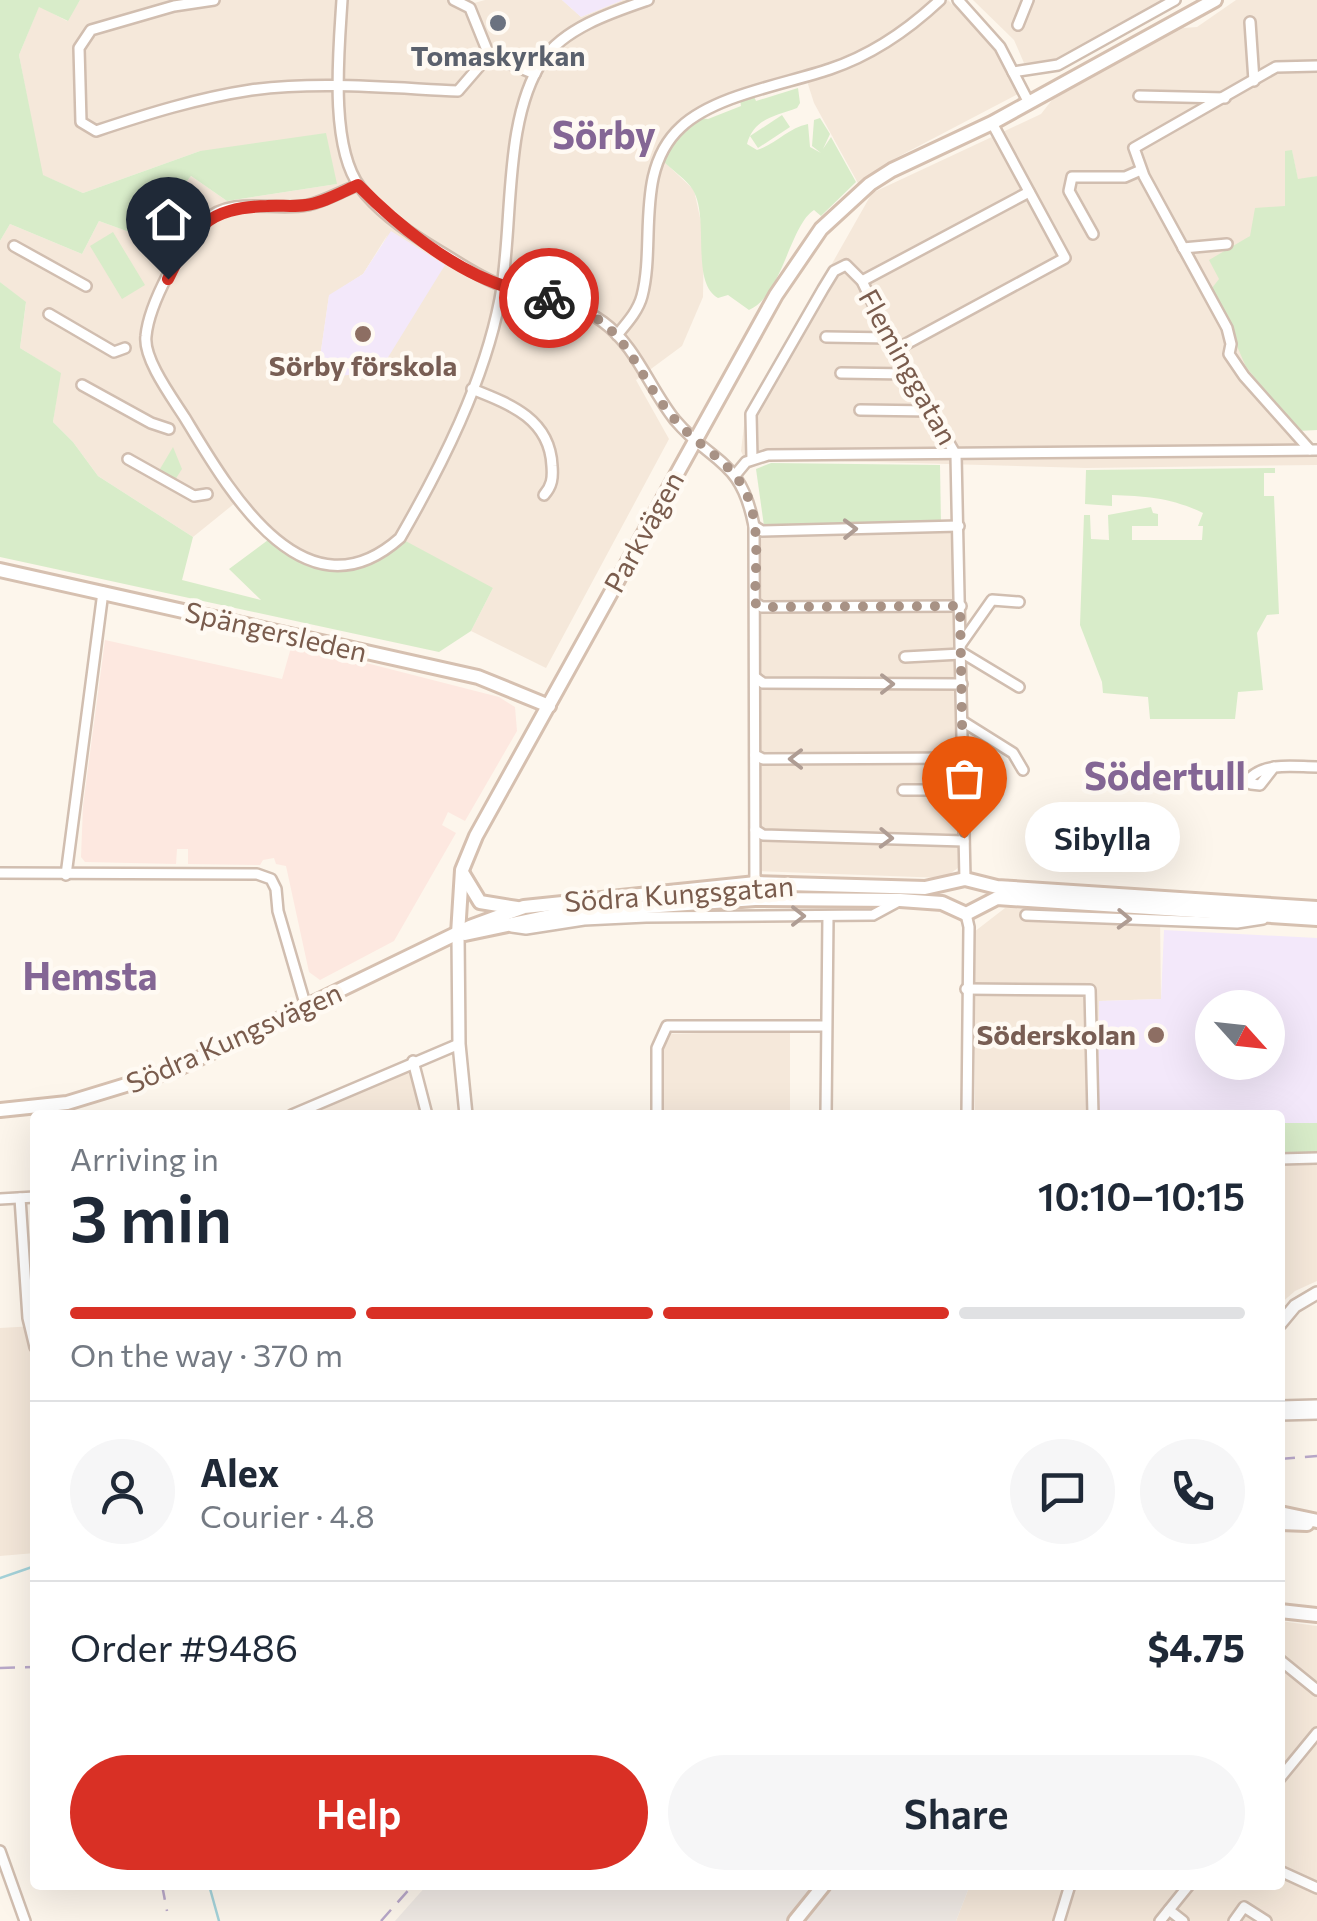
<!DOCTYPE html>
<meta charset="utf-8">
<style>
body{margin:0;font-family:Commissioner,sans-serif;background:#f6f6f7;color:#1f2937;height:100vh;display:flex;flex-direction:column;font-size:38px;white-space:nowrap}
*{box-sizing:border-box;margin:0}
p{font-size:32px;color:#747a83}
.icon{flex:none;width:55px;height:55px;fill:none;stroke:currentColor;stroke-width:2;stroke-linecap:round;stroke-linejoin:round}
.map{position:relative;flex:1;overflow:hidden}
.sheet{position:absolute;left:30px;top:1110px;width:1255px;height:780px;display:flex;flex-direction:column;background:#fff;border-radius:10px;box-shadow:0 10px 40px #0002}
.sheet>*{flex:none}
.needle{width:65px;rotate:117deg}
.controls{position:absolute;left:1195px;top:990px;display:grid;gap:20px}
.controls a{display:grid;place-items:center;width:90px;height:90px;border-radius:50%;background:#fff;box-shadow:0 10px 40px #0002;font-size:50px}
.pin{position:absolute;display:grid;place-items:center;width:85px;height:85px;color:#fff;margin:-102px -42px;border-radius:50% 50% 50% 0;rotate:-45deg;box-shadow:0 0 10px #0007}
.pin .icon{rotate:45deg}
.courier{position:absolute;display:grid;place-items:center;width:100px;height:100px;margin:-50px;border:8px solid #d93025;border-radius:50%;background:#fff;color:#222;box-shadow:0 2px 12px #0007}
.bubble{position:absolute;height:70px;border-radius:35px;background:#fff;box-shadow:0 10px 40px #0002;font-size:32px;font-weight:600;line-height:70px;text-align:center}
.summary em{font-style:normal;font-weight:600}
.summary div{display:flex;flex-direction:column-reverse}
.summary{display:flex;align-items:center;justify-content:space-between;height:170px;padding:0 40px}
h1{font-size:65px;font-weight:600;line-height:75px}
.bar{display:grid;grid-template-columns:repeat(4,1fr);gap:15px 10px;align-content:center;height:120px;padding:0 40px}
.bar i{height:12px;border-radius:8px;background:#e0e1e3}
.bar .current{background:#d93025}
.bar p{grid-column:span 4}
.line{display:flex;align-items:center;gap:25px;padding:0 40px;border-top:2px solid #e0e1e3}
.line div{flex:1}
.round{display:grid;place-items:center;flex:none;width:105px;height:105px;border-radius:52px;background:#f6f6f7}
.button{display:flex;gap:20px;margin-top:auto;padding:20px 40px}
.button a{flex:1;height:115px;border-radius:60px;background:#d93025;color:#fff;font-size:40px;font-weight:600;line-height:115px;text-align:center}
.button a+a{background:#f6f6f7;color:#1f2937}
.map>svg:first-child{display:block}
</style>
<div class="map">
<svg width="1317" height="1921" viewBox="0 0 1317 1921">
<rect width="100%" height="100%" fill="#fdf6ec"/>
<!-- residential -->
<g fill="#f5e8da" fill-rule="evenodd">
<path d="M80,0H468L474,3L485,0H562L581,17L623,0H937L900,30L858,53L707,105L677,124L662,146L658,156L694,190L704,236L703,297L682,346L636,380L669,439L546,668L471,631L493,588L348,569L307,558L289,549L240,499L193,537L98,476L73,442L53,422L60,373L20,348L26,303L0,282V241L10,224L82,254L99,221L143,237L191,176L227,201L337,184L200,151L83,193L42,175L19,55L39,6L67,21ZM388,234L317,378L329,296L363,274Z"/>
<path d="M948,0L996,50L1018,94L892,160L859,185L814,103L807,81L836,72L903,39Z"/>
<path d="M973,0H1166L1058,61L1024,63L1014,40Z"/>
<path d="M1236,0H1317V176L1298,180L1292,151L1285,206L1250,236L1219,279L1246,367L1303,437L1317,448V465L1086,468L769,459L749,469L741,451L745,417L872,193L1041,114L1052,100L1183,28L1197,27Z"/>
<path d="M754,526L762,531H955L959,840L958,868L944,878L758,871Z"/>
<path d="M1005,908L1160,915L1161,999L1099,1001L1098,1115H975L974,932Z"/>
<path d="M790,1031V1115H661L659,1034Z"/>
<path d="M413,1061L427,1115H285Z"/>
<path d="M1280,1157H1317V1281L1295,1291L1280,1304Z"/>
<path d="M35,1326V1553L0,1556V1328Z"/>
<path d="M1280,1621L1317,1626V1921H956L970,1885H1280Z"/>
</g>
<!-- commercial -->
<path fill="#fde8e0" d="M105,640L282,679L292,644L499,697L515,707L517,731L465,821L448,812L442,825L456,833L394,941L320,980L309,972L286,866L276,864L274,858L263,860L260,865L188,864V849H177L176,864L85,862L81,857L83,806Z"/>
<!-- industrial -->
<path fill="#efe9e4" d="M427,1885H970L956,1921H395Z"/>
<!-- education -->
<g fill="#f3e8fa" fill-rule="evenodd">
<path d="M562,0H623L581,17Z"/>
<path d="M391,231L445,265L379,372L317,378L329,295L363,274Z"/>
<path d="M1164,930L1317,938V1157H1280V1115H1098L1099,1001L1161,999ZM1212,1008H1268V1062H1212Z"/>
</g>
<!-- green -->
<g fill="#d8ecc9">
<path d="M0,0H80L68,21L39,7L19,55L43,175L83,193L200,151L326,133L337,184L227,201L191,176L143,237L99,221L82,254L10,224L0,241Z"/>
<path d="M798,88L800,103L797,108C776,116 754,118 747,144L757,150C776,144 788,128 808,124L810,147L821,153L812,146L814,120L820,118L830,134L823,149L831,137L856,182L821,216L814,210C790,225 782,296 749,310L728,295L718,298C690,282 710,219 693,190C687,180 672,170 664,162L673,144L700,118L708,119L741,106L740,100L753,94L756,101Z"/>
<path d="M782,115L790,127L758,148L750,136Z"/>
<path d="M1292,150L1298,179L1317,176V430L1298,431L1246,367L1212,288L1219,279L1209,260L1250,236L1255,208L1285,206V151Z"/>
<path d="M113,232L145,285L122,299L90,246Z"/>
<path d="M0,282L26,302L20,348L61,373L53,422L73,442L98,476L193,537L182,580L261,600L229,569L272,537L289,549L347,569L400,538L493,588L471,631L439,652L0,557Z"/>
<path d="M173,447L182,469L173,483L157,474Z"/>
<path d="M771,463L940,465L941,524L764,526L756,469Z"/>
<path d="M1275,468V473H1264V496H1274L1279,614L1267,615L1257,633L1263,690L1238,692L1235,719H1150L1148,697L1103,693L1102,682L1080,625L1084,515H1090L1091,539L1109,540L1108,515L1151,507L1153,513L1158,514V526H1132V540H1202L1203,526H1198L1203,513C1172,498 1146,496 1112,495V506L1085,504L1086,470Z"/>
<rect x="1280" y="1123" width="37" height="29"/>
</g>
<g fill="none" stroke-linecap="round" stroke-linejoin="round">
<!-- stream -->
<g stroke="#a5d3da" stroke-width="2.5">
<path d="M0,1578L35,1566"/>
<path d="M209,1885L219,1921"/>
</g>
<!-- minor casing -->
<g stroke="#d1beb0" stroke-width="14">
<g id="minor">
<path d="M214,0L174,6L91,30L79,48L81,122L96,131C147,114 198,98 251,90C319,81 390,88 458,91L489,55"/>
<path d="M342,0C339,49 329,146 360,187C379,213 409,233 436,249C458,262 480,278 503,286C538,297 573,300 603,322C636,346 650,389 675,420C713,465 741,458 754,526L755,899"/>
<path d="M454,0L470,8L489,55L535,74"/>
<path d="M958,0L1000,47L1028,101"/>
<path d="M1250,22L1254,81"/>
<path d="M1018,25L1028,0"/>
<path d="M1013,72L1058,65L1175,0"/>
<path d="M1139,96L1225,98"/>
<path d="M358,185C342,191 325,201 308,205C275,212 232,195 205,221C181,244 149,304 146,336C143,359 173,399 185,418C228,489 304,623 400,538C442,465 484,382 500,299C514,228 502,120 543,60C564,28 613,12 648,0"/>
<path d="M1093,234L1069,191L1072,177H1125L1141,170"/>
<path d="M14,246L86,286"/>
<path d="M1183,248L1227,244"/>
<path d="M862,281L1029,192"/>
<path d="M49,314L114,352L125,348"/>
<path d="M617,335C627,323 638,311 642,296C656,242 634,170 681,127C715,95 786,84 830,69C872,55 908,30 940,0"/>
<path d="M826,337L890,338"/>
<path d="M895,350L1065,258L992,123"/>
<path d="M841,373L909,374"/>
<path d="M82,385L151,423L169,429"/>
<path d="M472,389C510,404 550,419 552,466C553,478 552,486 544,495"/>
<path d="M860,410L931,411"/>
<path d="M1310,450L1244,376L1229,354L1231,344L1227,328L1144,176L1134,148L1276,67L1317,66"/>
<path d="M128,459L194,496L207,494"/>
<path d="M752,459L751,414L823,289L834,271L846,265L862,281L895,350L956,455L965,879"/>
<path d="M736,474L746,462L768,455L1317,450"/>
<path d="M754,526L762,531L959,526"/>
<path d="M755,603L762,607L961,606"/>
<path d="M961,644L992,600L1019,602"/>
<path d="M961,652L1019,687"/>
<path d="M905,657L961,654"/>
<path d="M756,678L763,683L962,684"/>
<path d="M962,721L1013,753L1023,770"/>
<path d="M755,755L763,759L963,758"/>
<path d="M1274,767L1260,785L1251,784V777C1268,762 1295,767 1317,767"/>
<path d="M903,790H963"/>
<path d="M755,830L763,835L964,841"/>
<path d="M0,873L257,874L271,879L276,889L278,911L306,1007"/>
<path d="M66,875L103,592"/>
<path d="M966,914L969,927L967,1115"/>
<path d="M1026,915L1237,923L1263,919"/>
<path d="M512,927L526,929L584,920L646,917L873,915L897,902"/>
<path d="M966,989L1090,990L1093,1115"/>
<path d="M413,1061L427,1115"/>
<path d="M292,1115L459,1044"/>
<path d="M657,1115V1048L667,1026H825"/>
<path d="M826,1115L828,916"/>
<path d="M1280,1159L1317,1158"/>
<path d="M20,1198L28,1318L35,1347"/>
<path d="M0,1199L35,1197"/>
<path d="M1280,1660L1317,1690"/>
<path d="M1280,1778L1317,1733"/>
<path d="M0,1851L25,1921"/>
<path d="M1280,1871L1317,1888"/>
<path d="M1169,1910L1183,1921"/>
<path d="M1059,1921L1070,1885"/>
<path d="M1160,1921L1189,1885"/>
<path d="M1234,1921L1244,1907L1266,1921"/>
</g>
</g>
<!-- tertiary casing -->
<g stroke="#d1beb0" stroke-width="16">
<g id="tertiary">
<path d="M458,934L459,1044L466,1115"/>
<path d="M1280,1324L1295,1306L1317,1293"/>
<path d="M1280,1407L1317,1406"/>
<path d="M1280,1414L1317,1413"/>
</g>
</g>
<!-- secondary casing -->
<g stroke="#d6c0b0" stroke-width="18">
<g id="secondary">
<path d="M0,570L478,677L549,706"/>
<path d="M463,874L480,902L517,908"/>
<path d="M458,934L462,870L476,836L776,295L821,229L870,184L892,170L992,123L1215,0"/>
<path d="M465,934L564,913L755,899L900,900L942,903L966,914L997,898L1317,919"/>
<path d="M0,1110L67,1103L175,1070L470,927L524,907L756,883L925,888L965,879L997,887L1317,908"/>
<path d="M1280,1513L1317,1521"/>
<path d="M1280,1523L1307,1524"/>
<path d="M1280,1611L1317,1615"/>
<path d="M795,1921L824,1885"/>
</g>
</g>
<!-- minor -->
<use href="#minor" stroke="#fff" stroke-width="9"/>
<!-- tertiary -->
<use href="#tertiary" stroke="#fff" stroke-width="11"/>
<!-- secondary -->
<use href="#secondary" stroke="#fff" stroke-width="12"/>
<!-- rail -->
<g stroke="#b9a8c9" stroke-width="2.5" stroke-dasharray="15 10" stroke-linecap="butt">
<path d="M1280,1459L1317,1456"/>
<path d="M0,1668L35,1667"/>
<path d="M162,1885L167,1911"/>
<path d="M381,1921L413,1885"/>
</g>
</g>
<!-- one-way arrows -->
<defs><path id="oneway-chevron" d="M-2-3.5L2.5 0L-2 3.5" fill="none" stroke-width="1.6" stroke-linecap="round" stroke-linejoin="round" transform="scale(2.5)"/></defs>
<g stroke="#af9d94">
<use href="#oneway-chevron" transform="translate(850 529) rotate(-1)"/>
<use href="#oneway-chevron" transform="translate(887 684)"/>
<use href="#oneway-chevron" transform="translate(796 759) rotate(180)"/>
<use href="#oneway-chevron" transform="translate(886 838) rotate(2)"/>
<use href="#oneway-chevron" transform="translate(798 916)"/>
<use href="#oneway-chevron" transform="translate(1124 919) rotate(2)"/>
</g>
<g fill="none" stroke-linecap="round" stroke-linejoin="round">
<!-- done -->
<path stroke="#a89285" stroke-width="10" stroke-dasharray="0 18" d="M549,298C633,320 628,368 678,423C701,448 733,463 747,495C761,527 755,570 755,603L762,607L960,606L964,838"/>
<!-- route -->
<path stroke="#d93025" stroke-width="12" d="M168,279C193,227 207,208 267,206C279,205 294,207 306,205C323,203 342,192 358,185C396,224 451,269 504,286C518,291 534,294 549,298"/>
</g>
<!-- markers -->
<circle fill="#6b7280" stroke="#fffaf3" stroke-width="4" cx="498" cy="23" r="10"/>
<g fill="#8d6e63" stroke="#fffaf3" stroke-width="4">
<circle cx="363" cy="334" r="10"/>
<circle cx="1156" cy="1035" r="10"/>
</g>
<g text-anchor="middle" stroke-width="9" stroke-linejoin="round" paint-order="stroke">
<!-- worship labels -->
<g font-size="28" font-weight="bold" fill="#5b616d" stroke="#fffaf3">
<text x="498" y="66">Tomaskyrkan</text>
</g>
<!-- education labels -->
<g font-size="28" font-weight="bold" fill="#785e54" stroke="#fffaf3">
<text x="363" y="376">Sörby förskola</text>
<text x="1136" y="1045" text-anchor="end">Söderskolan</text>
</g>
<!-- street labels -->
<g font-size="28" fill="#7a5c4d" stroke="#fffaf3">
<text transform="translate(908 367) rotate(61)" y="10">Fleminggatan</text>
<text transform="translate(644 532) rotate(-61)" y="10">Parkvägen</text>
<text transform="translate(276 632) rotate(13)" y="10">Spängersleden</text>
<text transform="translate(679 894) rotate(-4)" y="10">Södra Kungsgatan</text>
<text transform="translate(234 1038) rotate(-24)" y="10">Södra Kungsvägen</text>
</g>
<!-- district labels -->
<g font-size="38" font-weight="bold" fill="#846695" stroke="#fffaf3">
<text x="604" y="149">Sörby</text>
<text x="1165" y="790">Södertull</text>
<text x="90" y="990">Hemsta</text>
</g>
</g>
</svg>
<div class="controls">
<a><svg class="needle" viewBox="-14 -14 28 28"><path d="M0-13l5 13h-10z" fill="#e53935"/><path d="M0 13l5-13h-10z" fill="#747a83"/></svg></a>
</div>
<div class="pin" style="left:964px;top:838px;background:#ea580c"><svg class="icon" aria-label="bag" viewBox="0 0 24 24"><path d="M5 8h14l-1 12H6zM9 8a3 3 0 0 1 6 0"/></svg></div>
<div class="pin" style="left:168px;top:279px;background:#1f2937"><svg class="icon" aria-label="home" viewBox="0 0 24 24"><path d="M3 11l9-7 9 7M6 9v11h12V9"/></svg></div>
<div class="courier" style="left:549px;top:298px"><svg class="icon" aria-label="bike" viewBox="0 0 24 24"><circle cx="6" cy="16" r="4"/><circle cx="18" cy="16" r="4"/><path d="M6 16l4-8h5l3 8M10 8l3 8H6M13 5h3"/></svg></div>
<div class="bubble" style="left:1025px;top:802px;width:155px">Sibylla</div>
<section class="sheet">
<div class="summary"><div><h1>3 min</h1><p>Arriving in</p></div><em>10:10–10:15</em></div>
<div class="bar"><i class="current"></i><i class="current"></i><i class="current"></i><i></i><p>On the way · 370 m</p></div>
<div class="line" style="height:180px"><a class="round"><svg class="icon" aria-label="person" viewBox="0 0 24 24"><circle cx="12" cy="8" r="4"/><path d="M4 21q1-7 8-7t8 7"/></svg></a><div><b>Alex</b><p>Courier · 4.8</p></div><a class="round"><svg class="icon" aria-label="chat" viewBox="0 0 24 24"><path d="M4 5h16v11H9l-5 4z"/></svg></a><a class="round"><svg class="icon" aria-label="phone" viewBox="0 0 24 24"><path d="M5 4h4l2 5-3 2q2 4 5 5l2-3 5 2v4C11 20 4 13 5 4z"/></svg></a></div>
<div class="line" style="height:130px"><div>Order #9486</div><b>$4.75</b></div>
<div class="button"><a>Help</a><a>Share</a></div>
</section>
</div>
